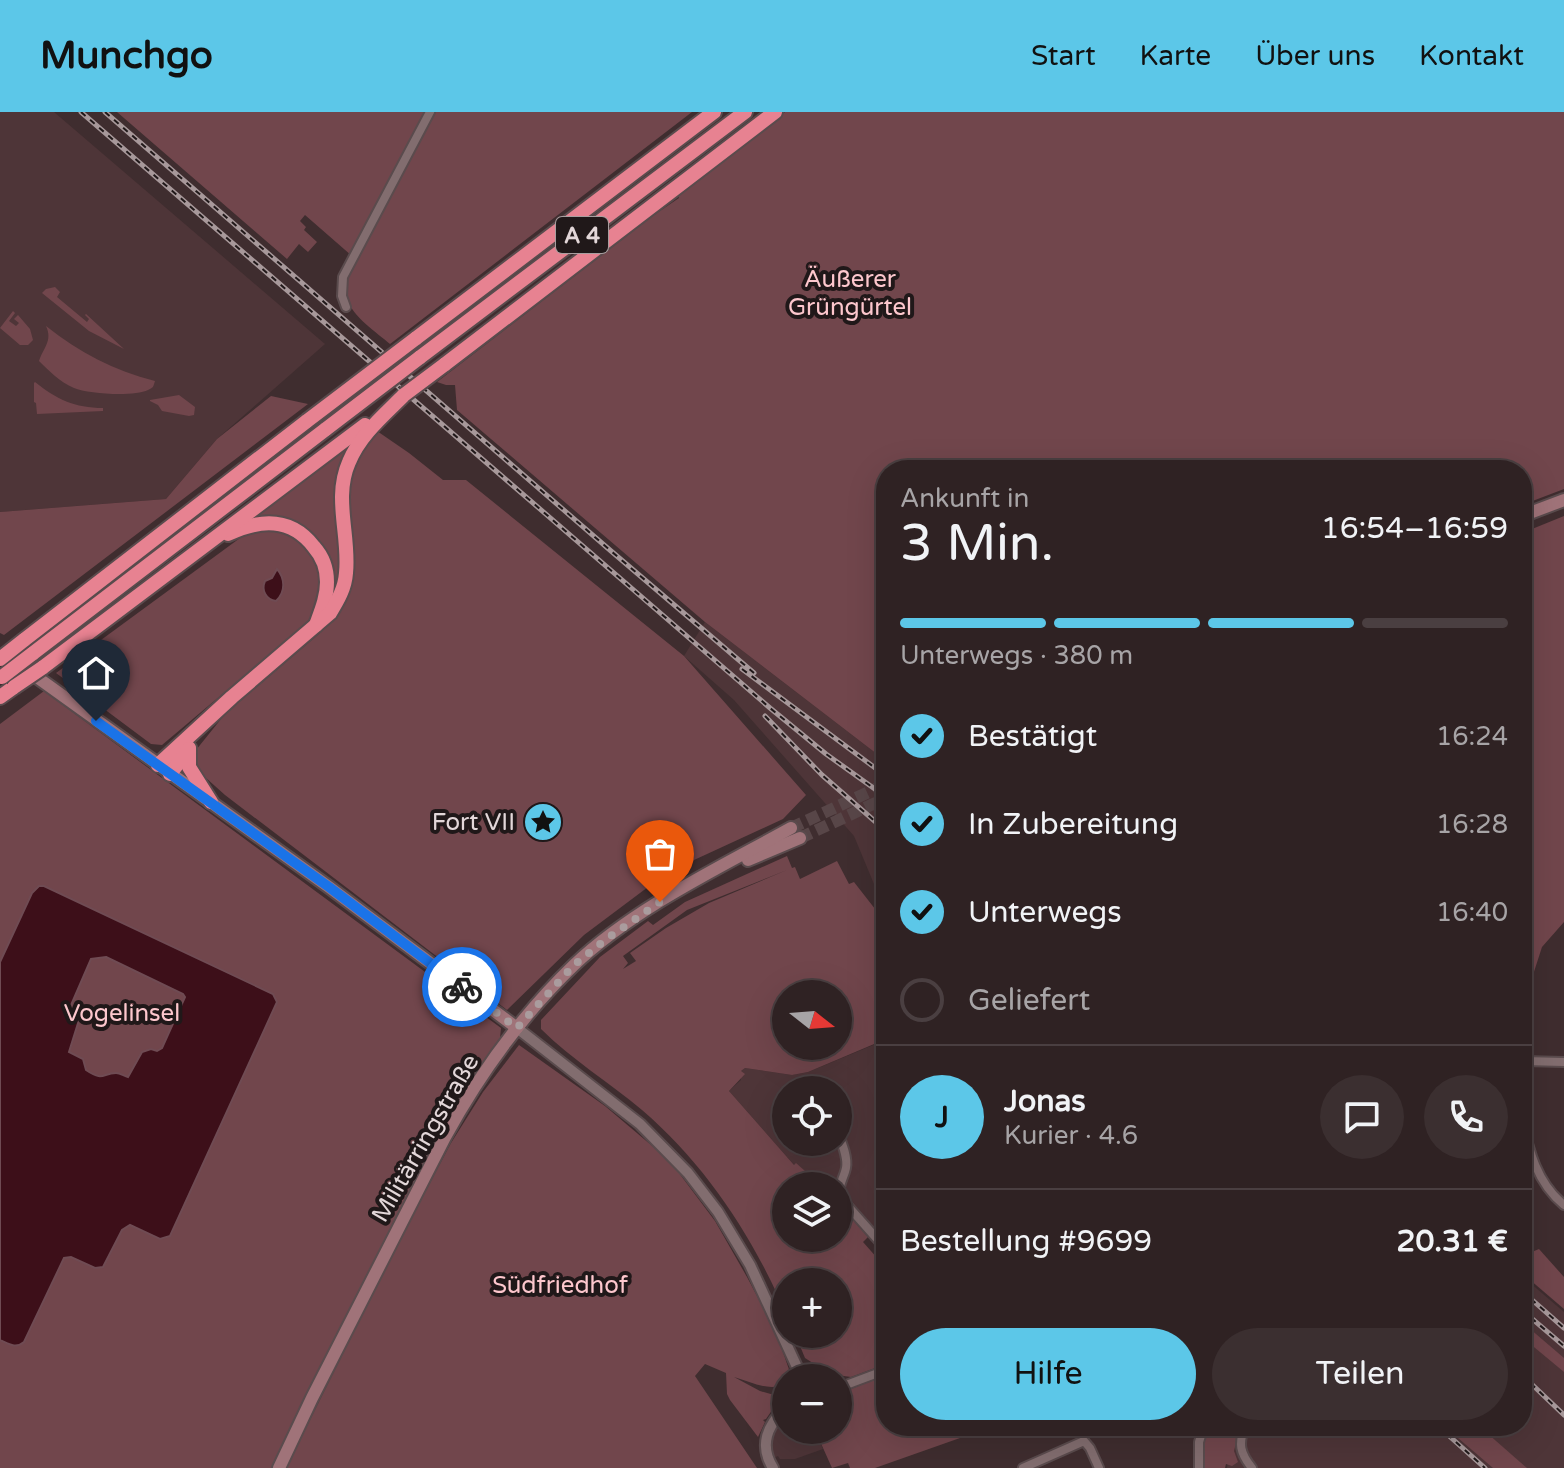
<!DOCTYPE html>
<html lang="de">
<meta charset="utf-8">
<style>
body{margin:0;font-family:"Varela Round",sans-serif;background:#3b2f30;color:#f1f3f6;height:100vh;display:flex;flex-direction:column;font-size:30px;white-space:nowrap}
*{box-sizing:border-box;margin:0}
p{font-size:26px;color:#a7a4a6}
.icon{flex:none;width:44px;height:44px;fill:none;stroke:currentColor;stroke-width:2;stroke-linecap:round;stroke-linejoin:round}
.map{position:relative;flex:1;overflow:hidden}
.side{position:absolute;left:876px;top:348px;width:656px;height:976px;display:flex;flex-direction:column;background:#2f2223;border-radius:32px;box-shadow:0 8px 32px #0002,0 0 0 2px #4a3f41}
.side>*{flex:none}
.needle{width:52px;rotate:107deg}
.buttons{position:absolute;left:772px;top:868px;display:grid;gap:16px}
.buttons a{display:grid;place-items:center;width:80px;height:80px;border-radius:50%;background:#2f2223;box-shadow:0 8px 32px #0002,0 0 0 2px #4a3f41;font-size:40px}
.pin{position:absolute;display:grid;place-items:center;width:68px;height:68px;color:#fff;margin:-82px -34px;border-radius:50% 50% 50% 0;rotate:-45deg;box-shadow:0 0 8px #0007}
.pin .icon{rotate:45deg}
.courier{position:absolute;display:grid;place-items:center;width:80px;height:80px;margin:-40px;border:6px solid #1a73e8;border-radius:50%;background:#fff;color:#222;box-shadow:0 2px 10px #0007}
.head em{font-style:normal;font-weight:600}
.head div{display:flex;flex-direction:column-reverse}
.head{display:flex;align-items:center;justify-content:space-between;height:136px;padding:0 24px}
h1{font-size:52px;font-weight:600;line-height:60px}
.bar{display:grid;grid-template-columns:repeat(4,1fr);gap:12px 8px;align-content:center;height:96px;padding:0 24px}
.bar i{height:10px;border-radius:6px;background:#4a3f41}
.bar .selected{background:#5cc7e8}
.bar p{grid-column:span 4}
.line{display:flex;align-items:center;gap:20px;padding:0 24px;border-top:2px solid #4a3f41}
.line div{flex:1}
.round{display:grid;place-items:center;flex:none;width:84px;height:84px;border-radius:42px;background:#3b2f30}
ol{padding:0 24px;list-style:none}
li{display:flex;align-items:center;gap:24px;height:88px}
li p{margin-inline-start:auto}
li .icon{padding:8px;border-radius:50%;background:#5cc7e8;color:#111;stroke-width:4}
li:last-child{color:#a7a4a6}
li i{width:44px;height:44px;border:4px solid #4a3f41;border-radius:50%}
.primary-button{display:flex;gap:16px;margin-top:auto;padding:16px 24px}
.primary-button a{flex:1;height:92px;border-radius:48px;background:#5cc7e8;color:#111;font-size:32px;font-weight:600;line-height:92px;text-align:center}
.primary-button a+a{background:#3b2f30;color:#f1f3f6}
header{display:flex;align-items:center;gap:48px;box-sizing:border-box;height:112px;padding:0 40px;background:#5cc7e8;color:#111}
header strong{font-size:38px}
nav{display:flex;gap:44px;margin-inline-start:auto;font-size:28px}
.map>svg:first-child{display:block}
</style>
<header>
<strong>Munchgo</strong>
<nav><a>Start</a><a>Karte</a><a>Über uns</a><a>Kontakt</a></nav>
</header>
<div class="map">
<svg width="1564" height="1356" viewBox="0 0 1564 1356">
<rect width="100%" height="100%" fill="#3f2d2f"/>
<!-- built -->
<g fill="#4e3538" fill-rule="evenodd">
<path d="M0,0H54L325,232L217,327L166,387L0,400Z"/>
<path d="M705,510L886,649V784L874,772L854,724L734,588L684,544Z"/>
<path d="M883,929L886,933V1132L843,1088L838,1074H822L796,1052L794,1053L729,979L741,968V959L745,956L792,963L808,960ZM786,978H838V1030H786Z"/>
<path d="M1522,1164L1564,1200V1356H1227L1229,1337L1251,1314H1522Z"/>
<path d="M786,1306V1318H815L823,1337L795,1347H780L778,1344L773,1346L772,1329L778,1315Z"/>
</g>
<!-- green -->
<g fill="#71464c" fill-rule="evenodd">
<path d="M117,0H427L352,144L305,103L300,109L306,115L304,118L317,130L308,140L299,132L287,147Z"/>
<path d="M433,0H692L390,232C376,220 353,205 347,187C344,181 346,173 346,167Z"/>
<path d="M785,0H1564V377L1522,393V358H886V649L705,510L457,298L455,273H446L437,270L654,103L679,86L678,83Z"/>
<path d="M55,175L60,180L57,185L87,210L89,207L85,203L86,202L124,237L89,219L42,181L46,177Z"/>
<path d="M13,199L15,201L9,209L16,214L19,211L14,207L18,203L30,217L33,228L28,233H20L0,216Z"/>
<path d="M46,214C79,240 114,259 155,269C153,275 154,275 148,278C134,285 88,282 74,276C60,270 49,259 39,249C43,236 53,229 46,214Z"/>
<path d="M35,270C56,287 75,296 103,296V299L37,302L36,291L34,290V271Z"/>
<path d="M179,283L195,295L194,303L189,304L162,299L158,293L150,289V288Z"/>
<path d="M271,284L308,292L4,523L0,521V400L166,387L217,327Z"/>
<path d="M377,319L409,341L443,368H466L684,544L806,683L783,707L668,760L584,823L507,898L225,683L196,657V638L225,602L320,521L338,500L348,383L353,358L361,340Z"/>
<path d="M351,331L340,356L335,378L341,448L338,475L329,495L316,429L246,409Z"/>
<path d="M1564,404V810L1542,835L1522,897V421Z"/>
<path d="M270,417C317,426 336,470 308,510L162,633L151,632L56,561L240,426L252,419Z"/>
<path d="M44,579L501,916L500,926L464,976L434,1031L353,1190L273,1356H0V612Z"/>
<path d="M787,744L792,756L795,755L800,767L837,749L849,772L854,770L886,811V927L808,960L792,963L745,956L741,959L745,962L729,979L794,1053L796,1051L822,1074H786V1126H838V1091L868,1125L863,1130L886,1156V1252L851,1265L830,1262L805,1246L795,1222H838V1170H786V1202C753,1125 706,1053 642,998C609,970 572,948 541,917V908L600,845L648,809L653,813L685,790ZM787,758L709,791L666,816L630,841L636,849L623,857L628,851L623,844L687,798ZM786,882H838V934H786Z"/>
<path d="M519,933L605,994L670,1049L715,1109L747,1165L776,1220L792,1266H786V1272C768,1280 752,1270 734,1265L760,1279L781,1285L766,1307L763,1308L765,1310L758,1325L730,1288L727,1282L726,1261L705,1252L695,1264L757,1356H286L395,1137L451,1031L483,980Z"/>
<path d="M1539,1137L1564,1165V1197L1522,1161V1144Z"/>
<path d="M1522,1210L1564,1246V1260L1522,1225Z"/>
<path d="M886,1263V1314H994L875,1356H850L848,1351L832,1356L815,1318H838V1282Z"/>
<path d="M1206,1314H1240L1234,1339L1238,1350L1232,1354L1226,1352L1225,1356H1199L1201,1328Z"/>
<path d="M1444,1314H1479L1527,1356H1493Z"/>
</g>
<!-- water -->
<g fill="#3d0f19" stroke="#6f4b53" stroke-width="2" fill-rule="evenodd">
<path d="M277,457C285,466 286,480 276,489C266,488 261,478 265,469L272,466Z"/>
<path d="M39,774H44L273,882L277,890L170,1124L160,1127L130,1113L122,1118L103,1155L95,1156L71,1145L64,1146L24,1230C16,1237 9,1232 0,1228V850L32,781ZM106,845L183,882L185,885L162,936L157,939L151,937L142,940L128,965C124,964 120,961 116,961C102,961 104,970 86,958L83,947L69,940L79,908L69,899L71,893L91,847Z"/>
</g>
<g fill="none" stroke-linecap="round" stroke-linejoin="round">
<!-- secondary-tunnel -->
<g stroke="#584648" stroke-width="12" stroke-dasharray="12 6" stroke-linecap="butt">
<path d="M791,716L886,672"/>
<path d="M800,726L886,686"/>
</g>
<!-- minor casing -->
<g stroke="#5a4b4d" stroke-width="12">
<g id="minor">
<path d="M346,195L342,184L343,165L430,0"/>
<path d="M1522,949L1564,950"/>
<path d="M1522,1007C1529,1039 1537,1071 1564,1093"/>
<path d="M838,1021C842,1031 848,1045 846,1056C844,1066 838,1073 839,1084L886,1137"/>
<path d="M838,1276L886,1258"/>
<path d="M1245,1314C1238,1332 1240,1341 1252,1356"/>
<path d="M1023,1356L1084,1329L1090,1336L1099,1356"/>
<path d="M1199,1356V1330L1204,1314"/>
</g>
</g>
<!-- tertiary casing -->
<g stroke="#5a4b4d" stroke-width="14">
<g id="tertiary">
<path d="M517,916L640,1012L688,1061L718,1100L750,1153L802,1266"/>
<path d="M773,1356C759,1334 767,1313 786,1296"/>
</g>
</g>
<!-- secondary casing -->
<g stroke="#5a4b4d" stroke-width="16">
<g id="secondary">
<path d="M1522,404L1564,388"/>
<path d="M13,548L329,775L517,916"/>
<path d="M748,748L800,726"/>
<path d="M279,1356L312,1286L445,1025C479,963 522,903 574,853C634,796 719,756 791,716"/>
</g>
</g>
<!-- motorway casing -->
<g stroke="#5a4b4d" stroke-width="18">
<g id="motorway">
<path d="M415,227L714,0"/>
<path d="M419,246L745,0"/>
<path d="M444,253L775,0"/>
<path d="M228,422C260,407 291,405 314,435C323,445 327,457 327,470C327,485 321,499 316,513"/>
<path d="M24,528L307,309"/>
<path d="M32,542L326,317"/>
<path d="M42,556L365,313"/>
<path d="M0,585L14,575"/>
<path d="M189,636V655L211,690"/>
<path d="M158,653L232,585L330,501C338,488 345,476 346,461C350,424 333,386 349,350C360,323 383,304 404,283"/>
<path d="M170,662L189,637"/>
</g>
</g>
<!-- minor -->
<use href="#minor" stroke="#826d6f" stroke-width="8"/>
<!-- tertiary -->
<use href="#tertiary" stroke="#826d6f" stroke-width="10"/>
<!-- secondary -->
<use href="#secondary" stroke="#a07379" stroke-width="12"/>
<!-- motorway -->
<use href="#motorway" stroke="#e78291" stroke-width="14"/>
<!-- rail casing -->
<g stroke="#a7989a" stroke-width="5">
<g id="rail">
<path d="M81,0L770,596L826,642L886,685"/>
<path d="M105,0L611,439L754,561"/>
<path d="M742,557L886,664"/>
<path d="M765,604L822,663L886,719"/>
<path d="M1522,1179L1564,1216"/>
<path d="M1522,1198L1564,1234"/>
<path d="M1522,1263L1564,1303"/>
<path d="M1438,1314L1485,1356"/>
</g>
</g>
<!-- rail -->
<use href="#rail" stroke="#201819" stroke-width="2" stroke-dasharray="6" stroke-linecap="butt"/>
<!-- motorway-bridge casing -->
<g stroke="#5a4b4d" stroke-width="18" stroke-linecap="butt">
<g id="motorway-bridge">
<path d="M404,283L444,253"/>
<path d="M307,309L415,227"/>
<path d="M326,317L419,246"/>
<path d="M0,547L24,528"/>
<path d="M2,565L32,542"/>
<path d="M14,575L42,556"/>
</g>
</g>
<!-- motorway-bridge -->
<use href="#motorway-bridge" stroke="#e78291" stroke-width="14"/>
</g>
<g fill="none" stroke-linecap="round" stroke-linejoin="round">
<!-- done -->
<path stroke="#aa9c9e" stroke-width="8" stroke-dasharray="0 14.4" d="M462,875L517,916L574,853L605,828L660,790"/>
<!-- route -->
<path stroke="#1a73e8" stroke-width="10" d="M96,609L329,775L462,875"/>
</g>
<!-- icons -->
<defs>
<g id="sight-disc" transform="scale(2)"><circle r="9.5" fill="#5cc7e8" stroke="#201819"/><path d="M0-6L1.8-2.2L6-1.7L2.9 1.2L3.7 5.4L0 3.3L-3.7 5.4L-2.9 1.2L-6-1.7L-1.8-2.2Z" fill="#111"/></g>
</defs>
<g fill-rule="evenodd">
<use href="#sight-disc" x="543" y="710"/>
</g>
<g text-anchor="middle" stroke-width="8" stroke-linejoin="round" paint-order="stroke">
<!-- shield labels -->
<rect fill="#201819" stroke="#a89e9f" stroke-width="2" x="556" y="105" width="52" height="36" rx="6"/>
<g font-size="22" font-weight="bold" fill="#e3d7d9">
<text x="582" y="131">A 4</text>
</g>
<!-- park labels -->
<g font-size="24" fill="#fdc7cd" stroke="#201819">
<text x="850" y="175">Äußerer<tspan x="850" dy="28">Grüngürtel</tspan></text>
<text x="122" y="909">Vogelinsel</text>
<text x="560" y="1181">Südfriedhof</text>
</g>
<!-- poi labels -->
<g font-size="24" fill="#e3d7d9" stroke="#201819" text-anchor="end">
<text x="515" y="718">Fort VII</text>
</g>
<!-- street labels -->
<g font-size="24" fill="#e3d7d9" stroke="#201819">
<text transform="translate(425 1026) rotate(-60)" y="8">Militärringstraße</text>
</g>
</g>
</svg>
<div class="buttons">
<a><svg class="needle" viewBox="-14 -14 28 28"><path d="M0-13l5 13h-10z" fill="#e53935"/><path d="M0 13l5-13h-10z" fill="#a7a4a6"/></svg></a>
<a><svg class="icon" aria-label="locate" viewBox="0 0 24 24"><circle cx="12" cy="12" r="6"/><path d="M12 2v4M12 18v4M2 12h4M18 12h4"/></svg></a>
<a><svg class="icon" aria-label="layers" viewBox="0 0 24 24"><path d="M12 4l9 5-9 5-9-5zM3 14l9 5 9-5"/></svg></a>
<a>+</a>
<a>−</a>
</div>
<div class="pin" style="left:660px;top:790px;background:#ea580c"><svg class="icon" aria-label="bag" viewBox="0 0 24 24"><path d="M5 8h14l-1 12H6zM9 8a3 3 0 0 1 6 0"/></svg></div>
<div class="pin" style="left:96px;top:609px;background:#1f2937"><svg class="icon" aria-label="home" viewBox="0 0 24 24"><path d="M3 11l9-7 9 7M6 9v11h12V9"/></svg></div>
<div class="courier" style="left:462px;top:875px"><svg class="icon" aria-label="bike" viewBox="0 0 24 24"><circle cx="6" cy="16" r="4"/><circle cx="18" cy="16" r="4"/><path d="M6 16l4-8h5l3 8M10 8l3 8H6M13 5h3"/></svg></div>
<section class="side">
<div class="head"><div><h1>3 Min.</h1><p>Ankunft in</p></div><em>16:54–16:59</em></div>
<div class="bar"><i class="selected"></i><i class="selected"></i><i class="selected"></i><i></i><p>Unterwegs · 380 m</p></div>
<ol>
<li><svg class="icon" aria-label="check" viewBox="0 0 24 24"><path d="M5 12l5 5 9-10"/></svg>Bestätigt<p>16:24</p></li>
<li><svg class="icon" aria-label="check" viewBox="0 0 24 24"><path d="M5 12l5 5 9-10"/></svg>In Zubereitung<p>16:28</p></li>
<li><svg class="icon" aria-label="check" viewBox="0 0 24 24"><path d="M5 12l5 5 9-10"/></svg>Unterwegs<p>16:40</p></li>
<li><i></i>Geliefert</li>
</ol>
<div class="line" style="height:144px"><b class="round" style="background:#5cc7e8;color:#111">J</b><div><b>Jonas</b><p>Kurier · 4.6</p></div><a class="round"><svg class="icon" aria-label="chat" viewBox="0 0 24 24"><path d="M4 5h16v11H9l-5 4z"/></svg></a><a class="round"><svg class="icon" aria-label="phone" viewBox="0 0 24 24"><path d="M5 4h4l2 5-3 2q2 4 5 5l2-3 5 2v4C11 20 4 13 5 4z"/></svg></a></div>
<div class="line" style="height:104px"><div>Bestellung #9699</div><b>20.31 €</b></div>
<div class="primary-button"><a>Hilfe</a><a>Teilen</a></div>
</section>
</div>
